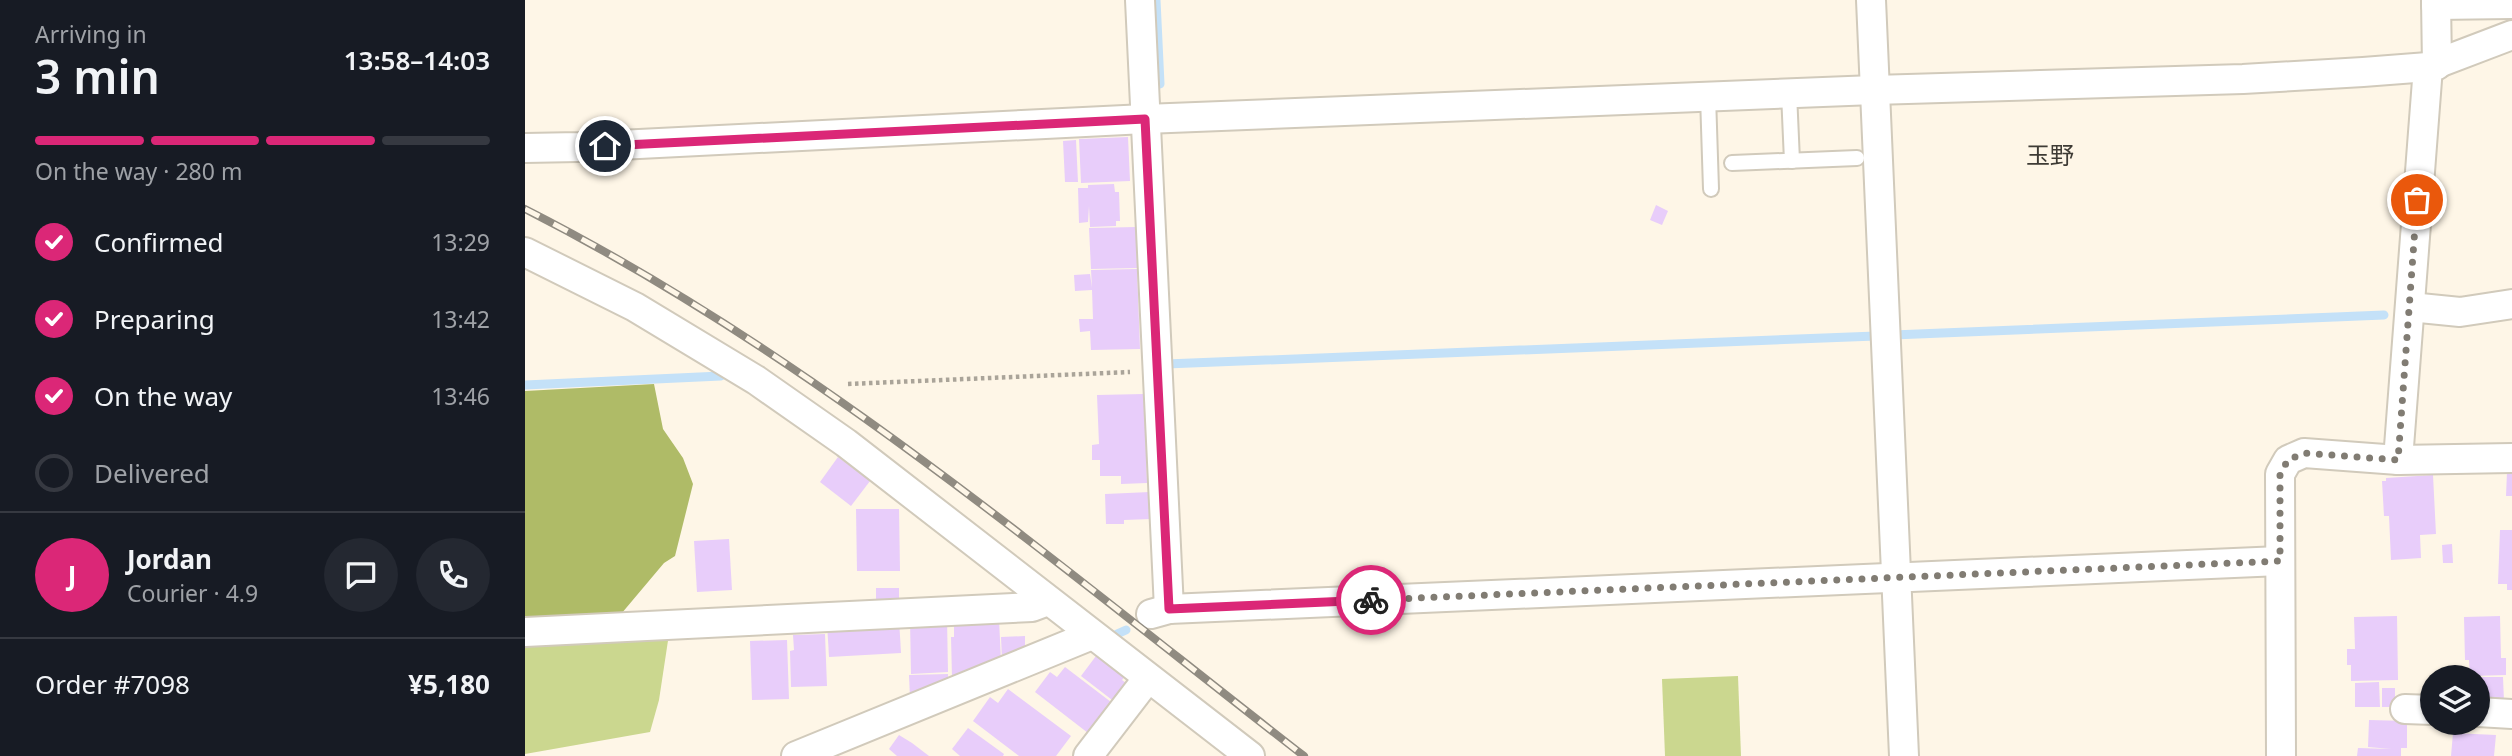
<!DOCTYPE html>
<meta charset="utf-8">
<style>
body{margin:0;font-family:"Noto Sans","Noto Sans JP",sans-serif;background:#242831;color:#f1f3f6;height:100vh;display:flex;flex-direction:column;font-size:26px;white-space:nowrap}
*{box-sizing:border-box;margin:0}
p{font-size:23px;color:#9ea1a6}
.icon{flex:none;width:38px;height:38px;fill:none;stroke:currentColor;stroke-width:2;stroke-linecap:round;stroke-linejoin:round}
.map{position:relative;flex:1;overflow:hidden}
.details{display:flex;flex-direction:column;background:#171b24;width:525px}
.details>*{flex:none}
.buttons{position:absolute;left:1895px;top:665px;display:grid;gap:14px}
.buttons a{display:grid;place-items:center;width:70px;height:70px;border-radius:50%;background:#171b24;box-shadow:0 2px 5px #0004;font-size:35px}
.pin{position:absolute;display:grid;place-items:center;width:60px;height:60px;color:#fff;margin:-30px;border:4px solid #fff;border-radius:50%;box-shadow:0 2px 7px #0007}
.courier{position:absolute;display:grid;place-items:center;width:70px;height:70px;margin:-35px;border:5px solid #db2777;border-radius:50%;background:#fff;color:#222;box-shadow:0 2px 9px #0007}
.headline em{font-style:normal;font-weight:600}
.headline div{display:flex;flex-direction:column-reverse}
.headline{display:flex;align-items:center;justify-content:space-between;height:119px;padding:0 35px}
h1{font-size:46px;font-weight:600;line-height:52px}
.bar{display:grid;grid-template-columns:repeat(4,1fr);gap:10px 7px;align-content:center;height:84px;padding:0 35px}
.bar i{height:9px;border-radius:5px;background:#363941}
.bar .active{background:#db2777}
.bar p{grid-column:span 4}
.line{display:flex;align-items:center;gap:18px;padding:0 35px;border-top:2px solid #363941}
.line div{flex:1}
.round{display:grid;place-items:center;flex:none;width:74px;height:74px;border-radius:37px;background:#242831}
ol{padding:0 35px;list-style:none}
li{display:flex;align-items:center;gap:21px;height:77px}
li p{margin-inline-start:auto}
li .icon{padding:7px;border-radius:50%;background:#db2777;color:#fff;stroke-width:4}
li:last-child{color:#9ea1a6}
li i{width:38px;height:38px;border:4px solid #363941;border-radius:50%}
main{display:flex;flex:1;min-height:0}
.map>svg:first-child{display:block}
</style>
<main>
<section class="details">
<div class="headline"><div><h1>3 min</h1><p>Arriving in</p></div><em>13:58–14:03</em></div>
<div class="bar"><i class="active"></i><i class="active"></i><i class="active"></i><i></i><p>On the way · 280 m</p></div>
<ol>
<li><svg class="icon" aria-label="check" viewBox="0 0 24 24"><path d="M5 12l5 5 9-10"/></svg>Confirmed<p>13:29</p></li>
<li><svg class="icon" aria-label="check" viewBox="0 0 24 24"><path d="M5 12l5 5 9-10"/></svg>Preparing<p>13:42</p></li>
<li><svg class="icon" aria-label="check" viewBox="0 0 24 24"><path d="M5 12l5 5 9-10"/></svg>On the way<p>13:46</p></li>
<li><i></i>Delivered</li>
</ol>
<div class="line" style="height:126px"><b class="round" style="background:#db2777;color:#fff">J</b><div><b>Jordan</b><p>Courier · 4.9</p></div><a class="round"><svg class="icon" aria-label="chat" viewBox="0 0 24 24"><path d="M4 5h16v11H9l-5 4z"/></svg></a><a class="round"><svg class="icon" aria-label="phone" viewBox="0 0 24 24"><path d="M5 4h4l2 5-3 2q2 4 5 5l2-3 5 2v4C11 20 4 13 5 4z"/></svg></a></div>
<div class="line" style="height:91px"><div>Order #7098</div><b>¥5,180</b></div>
</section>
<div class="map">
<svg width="1987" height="756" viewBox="0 0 1987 756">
<rect width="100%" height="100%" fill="#fef6e7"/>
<!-- green -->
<g fill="#cbd78f">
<path d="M144,634L134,700L125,732L0,754V640Z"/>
<path d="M1213,676L1216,756H1140L1137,679Z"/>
</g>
<!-- forest -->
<path fill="#afbb67" d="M129,384L138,429L158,458L168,484L150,556L139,563L91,620L0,626V391Z"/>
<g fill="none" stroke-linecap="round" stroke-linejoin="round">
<!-- stream -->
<g stroke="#c4e1f8" stroke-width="9">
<path d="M631,0L635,84"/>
<path d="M1368,335L1859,315"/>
<path d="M641,364L1351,336"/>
<path d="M0,385L196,376"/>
<path d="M592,634L601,630"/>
</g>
</g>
<!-- building -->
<g fill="#e8cdfa">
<path d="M603,137L605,181L556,183L554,139Z"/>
<path d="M551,140L553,182H540L538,141Z"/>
<path d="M589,184L590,192H594L595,221H591V226L565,227L564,206L563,222L554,223L553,188H563V185Z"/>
<path d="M1131,205L1143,211L1137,225L1125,220Z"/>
<path d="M611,227L612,268L566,269L564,228Z"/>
<path d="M612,269L615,349L566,350L565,331L555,332L554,319H568L567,290L550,291L549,275L565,274L567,288L566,270Z"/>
<path d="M619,394L622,483L596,484V476H575V460H567V445L574,444L572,395Z"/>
<path d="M313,457L345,481L326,506L295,482Z"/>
<path d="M1982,472H1987V496H1981Z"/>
<path d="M1908,475L1911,534L1895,535L1896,558L1866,560L1864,516H1859L1857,481H1861V478Z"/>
<path d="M625,492L626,519L599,520V524H581L580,494Z"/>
<path d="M331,509H374L375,571H332Z"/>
<path d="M1975,530H1987V590H1982V584H1973Z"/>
<path d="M204,539L207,590L172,592L169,541Z"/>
<path d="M1927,544L1928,563H1918L1917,545Z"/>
<rect x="351" y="588" width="23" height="12"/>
<path d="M1872,616L1873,680L1826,681V665H1822V649H1830L1829,617Z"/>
<path d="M1975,616L1976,658H1981V675L1945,676L1944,660H1940L1939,617Z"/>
<path d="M374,619L376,653L304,657L302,623Z"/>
<path d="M422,619L423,672L386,674L385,620Z"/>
<path d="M474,619L476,661L427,678L426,637H429V625H442L441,620Z"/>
<path d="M300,634L302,686L266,687L265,651L269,650L268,635Z"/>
<path d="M500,636V649L477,660L476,637Z"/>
<path d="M262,640L264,699L227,700L225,641Z"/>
<path d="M574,652L602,674L597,680L605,686L591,703L556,676Z"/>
<path d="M540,667L586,702L563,733L510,692L525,672L532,677Z"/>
<path d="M423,674V685L385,698L384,675Z"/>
<path d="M1953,677H1978L1979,702L1953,703Z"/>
<path d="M1854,682L1855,707H1830V683Z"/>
<rect x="1857" y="688" width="13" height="19"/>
<path d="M483,689L546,736L531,756H494L448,721L465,697L473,703Z"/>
<path d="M1844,720L1882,721V748H1876V756H1832L1833,748L1866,749L1843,747Z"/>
<path d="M443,728L479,754L478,756H435L427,749Z"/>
<path d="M1928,733L1971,735L1969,756H1926Z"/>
<path d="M374,735L387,743L404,756H372L364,749Z"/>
</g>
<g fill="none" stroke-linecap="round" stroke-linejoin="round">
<!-- lane casing -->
<g stroke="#d1cabb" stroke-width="18">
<g id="lane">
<path d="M1264,93L1267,161"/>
<path d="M1183,96L1186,189"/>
<path d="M1207,163L1332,158"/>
</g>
</g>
<!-- street casing -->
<g stroke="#d1cabb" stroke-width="32">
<g id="street">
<path d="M615,0L644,609"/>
<path d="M1346,0L1379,756"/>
<path d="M1911,0L1912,65"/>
<path d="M1911,5L1987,4"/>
<path d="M0,148L54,147L620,119L1349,90L1718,79L1838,72L1903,67L1987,35"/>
<path d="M0,252L110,307L231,380L321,443L725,756"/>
<path d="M1885,307L1935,312L1987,304"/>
<path d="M1873,460L1903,67"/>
<path d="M626,614L644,609L1755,561"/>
<path d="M0,632L507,607L523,601"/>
<path d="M1880,709L1908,710"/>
<path d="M1953,712L1987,714"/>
<path d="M271,756L567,635"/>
<path d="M563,756L623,678"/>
<path d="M1756,756L1755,474L1763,460L1779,453L1873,460L1987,458"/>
</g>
</g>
<!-- path -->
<path stroke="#aaa499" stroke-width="4.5" stroke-dasharray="3.5 3.5" stroke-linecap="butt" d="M323,384L605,372"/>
<!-- lane -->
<use href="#lane" stroke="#fff" stroke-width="14"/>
<!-- street -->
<use href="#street" stroke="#fff" stroke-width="28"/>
<!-- rail casing -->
<g stroke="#908b81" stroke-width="8">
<path id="rail" d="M0,209C284,353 529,562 779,756"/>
</g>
<!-- rail -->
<use href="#rail" stroke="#fef6e7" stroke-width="5" stroke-dasharray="16" stroke-linecap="butt"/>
</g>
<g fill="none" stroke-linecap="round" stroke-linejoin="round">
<!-- done -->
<path stroke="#817c73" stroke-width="7" stroke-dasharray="0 12.6" d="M846,600L1755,561V474L1763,460L1779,453L1873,460L1892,200"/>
<!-- route -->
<path stroke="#db2777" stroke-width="9" d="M80,146L620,119L644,609L846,600"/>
</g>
<g text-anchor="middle" stroke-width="5" stroke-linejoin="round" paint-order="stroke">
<!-- quarter labels -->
<g font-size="24" fill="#3e3b35" stroke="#fef6e7">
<text x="1525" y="164">玉野</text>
</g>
</g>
</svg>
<div class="buttons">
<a><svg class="icon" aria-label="layers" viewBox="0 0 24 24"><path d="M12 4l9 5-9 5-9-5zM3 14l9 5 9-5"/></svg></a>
</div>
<div class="pin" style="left:1892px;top:200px;background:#ea580c"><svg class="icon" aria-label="bag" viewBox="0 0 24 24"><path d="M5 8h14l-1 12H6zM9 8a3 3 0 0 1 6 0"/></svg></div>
<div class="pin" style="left:80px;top:146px;background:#1f2937"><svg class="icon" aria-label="home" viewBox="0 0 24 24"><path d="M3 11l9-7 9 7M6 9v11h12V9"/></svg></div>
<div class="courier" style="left:846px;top:600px"><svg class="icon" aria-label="bike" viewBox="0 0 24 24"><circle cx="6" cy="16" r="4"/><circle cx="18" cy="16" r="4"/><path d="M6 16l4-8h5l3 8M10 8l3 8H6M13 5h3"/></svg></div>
</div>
</main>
